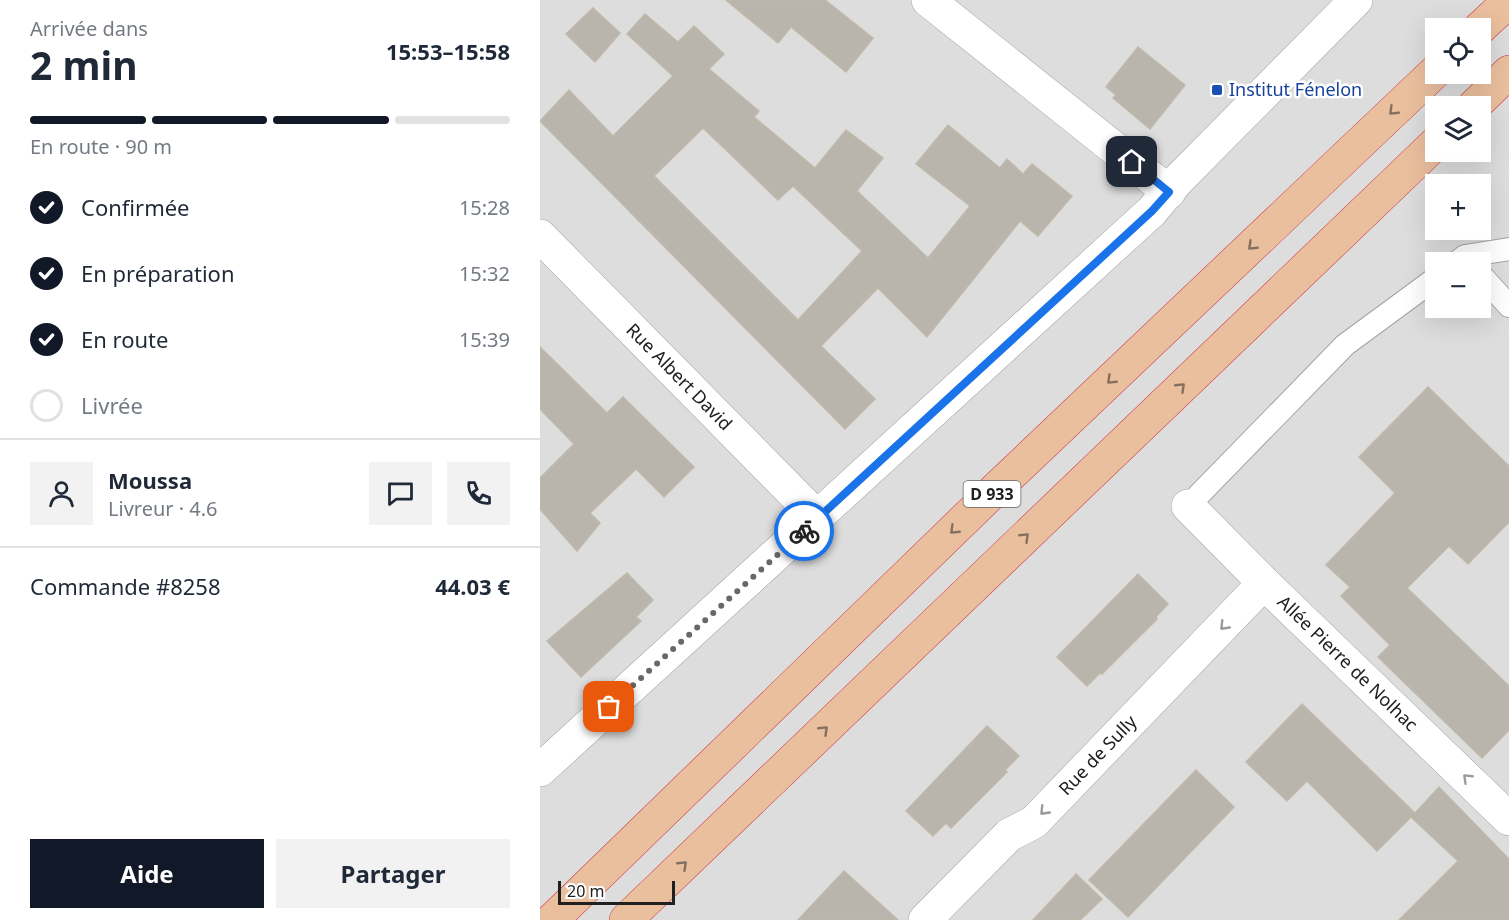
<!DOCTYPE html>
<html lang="fr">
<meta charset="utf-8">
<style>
body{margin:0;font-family:"Noto Sans",sans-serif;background:#f2f2f3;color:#1f2937;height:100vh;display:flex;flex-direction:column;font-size:22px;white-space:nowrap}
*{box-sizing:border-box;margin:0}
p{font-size:20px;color:#747a83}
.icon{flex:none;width:33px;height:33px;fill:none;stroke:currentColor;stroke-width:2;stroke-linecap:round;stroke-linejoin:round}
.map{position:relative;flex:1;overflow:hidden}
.side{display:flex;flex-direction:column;background:#fff;width:540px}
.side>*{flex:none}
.controls{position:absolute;left:885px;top:18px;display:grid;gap:12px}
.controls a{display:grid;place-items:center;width:66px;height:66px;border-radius:0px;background:#fff;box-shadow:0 6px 24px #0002;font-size:30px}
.scale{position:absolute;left:18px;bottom:15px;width:117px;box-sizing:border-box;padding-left:6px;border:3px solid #202020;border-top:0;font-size:16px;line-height:21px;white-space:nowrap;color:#202020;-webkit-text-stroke:4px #fff;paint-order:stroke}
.pin{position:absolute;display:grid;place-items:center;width:51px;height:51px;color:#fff;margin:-26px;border-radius:12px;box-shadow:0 3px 9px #0006}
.courier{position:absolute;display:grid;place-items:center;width:60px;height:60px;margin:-30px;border:4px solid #1a73e8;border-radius:50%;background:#fff;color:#222;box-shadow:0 2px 8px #0007}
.headline em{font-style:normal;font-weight:700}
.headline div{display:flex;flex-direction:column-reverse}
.headline{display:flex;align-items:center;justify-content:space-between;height:102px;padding:0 30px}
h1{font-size:39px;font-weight:700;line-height:45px}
.bar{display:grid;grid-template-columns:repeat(4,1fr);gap:9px 6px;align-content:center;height:72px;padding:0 30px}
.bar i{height:8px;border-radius:4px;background:#e0e1e3}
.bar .active{background:#111827}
.bar p{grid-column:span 4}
.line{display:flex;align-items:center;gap:15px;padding:0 30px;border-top:2px solid #e0e1e3}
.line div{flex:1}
.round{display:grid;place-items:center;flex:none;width:63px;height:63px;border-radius:0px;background:#f2f2f3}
ol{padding:0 30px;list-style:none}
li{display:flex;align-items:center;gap:18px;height:66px}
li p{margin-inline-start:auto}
li .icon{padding:6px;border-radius:50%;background:#111827;color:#fff;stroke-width:4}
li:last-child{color:#747a83}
li i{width:33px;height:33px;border:3px solid #e0e1e3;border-radius:50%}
.cta{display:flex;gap:12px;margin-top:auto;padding:12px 30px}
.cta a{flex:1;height:69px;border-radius:0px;background:#111827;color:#fff;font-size:24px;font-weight:700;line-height:69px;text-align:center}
.cta a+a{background:#f2f2f3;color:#1f2937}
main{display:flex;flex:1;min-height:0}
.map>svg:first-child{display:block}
</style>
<main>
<section class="side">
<div class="headline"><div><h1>2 min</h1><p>Arrivée dans</p></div><em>15:53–15:58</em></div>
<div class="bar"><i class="active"></i><i class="active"></i><i class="active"></i><i></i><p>En route · 90 m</p></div>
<ol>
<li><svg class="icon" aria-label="check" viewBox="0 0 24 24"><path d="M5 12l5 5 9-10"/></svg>Confirmée<p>15:28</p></li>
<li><svg class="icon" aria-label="check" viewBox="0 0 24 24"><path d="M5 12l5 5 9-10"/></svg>En préparation<p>15:32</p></li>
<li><svg class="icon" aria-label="check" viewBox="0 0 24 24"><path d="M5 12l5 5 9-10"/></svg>En route<p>15:39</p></li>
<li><i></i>Livrée</li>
</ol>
<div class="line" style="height:108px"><a class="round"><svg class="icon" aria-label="person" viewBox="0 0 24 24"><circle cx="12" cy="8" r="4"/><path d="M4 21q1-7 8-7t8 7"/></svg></a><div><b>Moussa</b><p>Livreur · 4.6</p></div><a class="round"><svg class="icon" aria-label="chat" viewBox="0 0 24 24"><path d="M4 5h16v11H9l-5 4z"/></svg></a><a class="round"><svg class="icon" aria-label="phone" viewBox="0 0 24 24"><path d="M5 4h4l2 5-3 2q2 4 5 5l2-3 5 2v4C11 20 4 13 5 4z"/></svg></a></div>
<div class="line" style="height:78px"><div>Commande #8258</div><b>44.03 €</b></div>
<div class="cta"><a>Aide</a><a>Partager</a></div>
</section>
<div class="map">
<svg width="969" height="920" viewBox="0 0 969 920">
<rect width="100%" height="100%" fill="#f0efe7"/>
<!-- residential -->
<path fill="#dedddd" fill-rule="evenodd" d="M0,0H969V920H0ZM896,28H940V74H896ZM896,106H940V152H896ZM896,184H940V230H896ZM896,262H940V308H896Z"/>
<!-- building -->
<g fill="#b9b5ad" stroke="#c0b9aa" stroke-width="1.5" fill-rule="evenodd">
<path d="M186,0H285L333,38L306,72L251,27L238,43Z"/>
<path d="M53,8L80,33L55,62L26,34Z"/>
<path d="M105,14L138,42L154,26L184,54L169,69L219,111L214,117L275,168L306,130L343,158L317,191L388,258L430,206L376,164L408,125L460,168L467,159L483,174L492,164L532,196L498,236L480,221L387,337L338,288L281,346L335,399L305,429L0,121L29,90L73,136L133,76L87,34ZM163,128L238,200L253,186L322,251L258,320L114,176Z"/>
<path d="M598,47L645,85L610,129L573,98L576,95L566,87Z"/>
<path d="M0,347L67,413L83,397L154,467L124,497L96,469L50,513L60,523L37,551L0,509V478L34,444L0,409Z"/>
<path d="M888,387L969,466V522L928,564L909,546L867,588L969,686V730L942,758L838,657L850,645L801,596L810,587L786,565L855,493L819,457Z"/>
<path d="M87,573L113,600L96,617L101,621L41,677L7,641Z"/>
<path d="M598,574L628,604L616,617L617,619L562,674L560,673L547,686L517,657Z"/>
<path d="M762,704L875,813L899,787L969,859V920H859L918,861L871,817L837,851L767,781L747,801L706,762Z"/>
<path d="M447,726L479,756L465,770L467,772L411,828L406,823L393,836L366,811Z"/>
<path d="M656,770L694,807L588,917L549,880Z"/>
<path d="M304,871L358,920H258Z"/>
<path d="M536,874L562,899L540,920H493Z"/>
</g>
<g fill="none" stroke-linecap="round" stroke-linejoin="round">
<!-- service casing -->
<g stroke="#a4a4a4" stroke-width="24">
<g id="service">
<path d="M917,262L925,256L969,249"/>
<path d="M940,274L969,306"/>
<path d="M648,506L805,345L896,278"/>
</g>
</g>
<!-- minor casing -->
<g stroke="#a4a4a4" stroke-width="34">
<g id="minor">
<path d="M388,0L629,192"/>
<path id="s1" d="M0,236L278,518"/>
<path id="s2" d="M648,506L724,583L969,819"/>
<path d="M0,770L612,211L637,181L816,0"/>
<path id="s3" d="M385,920L469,835L494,822L724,583"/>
</g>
</g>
<!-- trunk casing -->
<g stroke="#cd3445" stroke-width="34">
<g id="trunk">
<path d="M940,28L969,1"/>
<path d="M934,106L969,72"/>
<path d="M12,920L460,485L896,71"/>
<path d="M86,920L896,143"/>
</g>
</g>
<!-- service -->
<use href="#service" stroke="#fff" stroke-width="22"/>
<!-- minor -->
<use href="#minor" stroke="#fff" stroke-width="33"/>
<!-- trunk -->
<use href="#trunk" stroke="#eabf9e" stroke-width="33"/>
</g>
<!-- one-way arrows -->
<defs><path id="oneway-chevron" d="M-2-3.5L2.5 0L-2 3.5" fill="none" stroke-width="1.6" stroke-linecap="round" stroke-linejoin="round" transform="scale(1.5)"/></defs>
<g stroke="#85705f">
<use href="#oneway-chevron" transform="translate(853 111) rotate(136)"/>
<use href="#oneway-chevron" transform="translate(712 246) rotate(136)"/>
<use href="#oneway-chevron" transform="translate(571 380) rotate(136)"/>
<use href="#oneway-chevron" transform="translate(641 387) rotate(-44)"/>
<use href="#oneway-chevron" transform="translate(414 530) rotate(136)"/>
<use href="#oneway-chevron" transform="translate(485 537) rotate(-44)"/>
<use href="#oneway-chevron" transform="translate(284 730) rotate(-44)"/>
<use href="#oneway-chevron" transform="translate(143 865) rotate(-44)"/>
</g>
<g stroke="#9b9b9b">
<use href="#oneway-chevron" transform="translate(684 626) rotate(134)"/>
<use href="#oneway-chevron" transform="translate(927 778) rotate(-136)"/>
<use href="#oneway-chevron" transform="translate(504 811) rotate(134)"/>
</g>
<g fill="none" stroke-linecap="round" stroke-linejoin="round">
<!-- done -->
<path stroke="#696866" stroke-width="6" stroke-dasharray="0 10.8" d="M69,707L264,531"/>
<!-- route -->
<path stroke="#1a73e8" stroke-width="8" d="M264,531L612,211L629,192L592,162"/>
</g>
<!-- markers -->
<rect fill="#1a4fb4" stroke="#fff" stroke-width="2" x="671" y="84" width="12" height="12" rx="3"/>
<g text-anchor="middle" stroke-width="5" stroke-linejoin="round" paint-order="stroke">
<!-- shield labels -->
<rect fill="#fff" stroke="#636363" stroke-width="1.5" x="423.5" y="481" width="57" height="26" rx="4.5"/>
<g font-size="16" font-weight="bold" fill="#202020">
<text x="452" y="500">D 933</text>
</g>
<!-- transit labels -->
<g font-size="18" fill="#164399" stroke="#fff" text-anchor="start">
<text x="689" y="96">Institut Fénelon</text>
</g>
<!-- street labels -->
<g font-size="18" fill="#202020" stroke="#fff">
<text dy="6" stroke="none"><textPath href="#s1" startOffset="198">Rue Albert David</textPath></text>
<text dy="6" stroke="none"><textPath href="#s2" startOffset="224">Allée Pierre de Nolhac</textPath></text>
<text dy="6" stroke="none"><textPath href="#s3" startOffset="240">Rue de Sully</textPath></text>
</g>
</g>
</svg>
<div class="controls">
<a><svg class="icon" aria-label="locate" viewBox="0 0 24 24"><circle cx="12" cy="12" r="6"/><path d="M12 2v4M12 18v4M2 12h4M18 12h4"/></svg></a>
<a><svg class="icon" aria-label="layers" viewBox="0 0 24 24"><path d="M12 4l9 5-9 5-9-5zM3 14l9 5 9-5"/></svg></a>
<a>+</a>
<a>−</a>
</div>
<div class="scale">20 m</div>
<div class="pin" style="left:69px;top:707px;background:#ea580c"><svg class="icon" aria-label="bag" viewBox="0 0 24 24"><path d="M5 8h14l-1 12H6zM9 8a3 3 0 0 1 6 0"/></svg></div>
<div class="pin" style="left:592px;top:162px;background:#1f2937"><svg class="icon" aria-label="home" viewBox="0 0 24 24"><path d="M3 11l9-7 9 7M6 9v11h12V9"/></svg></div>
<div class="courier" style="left:264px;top:531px"><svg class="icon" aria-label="bike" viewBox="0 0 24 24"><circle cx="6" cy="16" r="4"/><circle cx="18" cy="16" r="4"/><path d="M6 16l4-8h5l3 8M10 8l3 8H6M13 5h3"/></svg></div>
</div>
</main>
